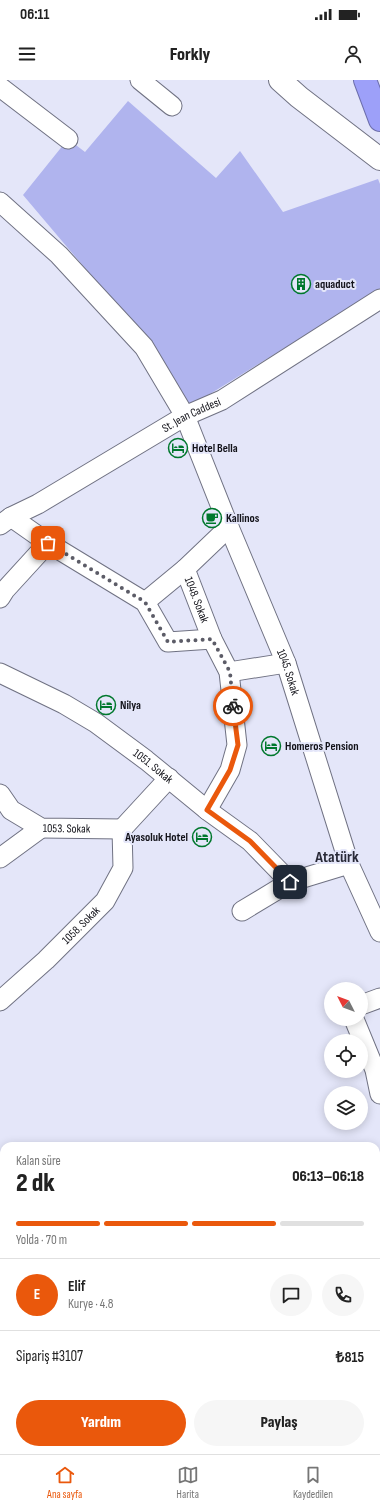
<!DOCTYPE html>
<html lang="tr">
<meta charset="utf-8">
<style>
body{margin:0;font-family:"Sofia Sans Condensed",sans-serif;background:#f6f6f6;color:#222;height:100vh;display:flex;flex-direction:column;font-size:15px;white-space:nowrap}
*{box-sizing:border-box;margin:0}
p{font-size:13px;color:#767676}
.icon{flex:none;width:22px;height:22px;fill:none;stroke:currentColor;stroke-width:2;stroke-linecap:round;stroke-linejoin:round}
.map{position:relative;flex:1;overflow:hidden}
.drawer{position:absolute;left:0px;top:1062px;width:380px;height:312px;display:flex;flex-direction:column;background:#fff;border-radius:12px 12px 0 0;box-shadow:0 2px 10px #0003}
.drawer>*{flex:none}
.needle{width:26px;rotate:312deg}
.buttons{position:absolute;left:324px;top:902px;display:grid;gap:8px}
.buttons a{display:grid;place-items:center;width:44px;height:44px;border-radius:50%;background:#fff;box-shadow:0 2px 10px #0003;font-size:20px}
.pin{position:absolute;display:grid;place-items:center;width:34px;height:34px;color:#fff;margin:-17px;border-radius:8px;box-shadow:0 2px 6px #0006}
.courier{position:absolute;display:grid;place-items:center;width:40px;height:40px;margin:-20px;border:3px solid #ea580c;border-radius:50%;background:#fff;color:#222;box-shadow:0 1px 5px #0007}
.overview em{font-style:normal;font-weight:800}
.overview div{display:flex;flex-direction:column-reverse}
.overview{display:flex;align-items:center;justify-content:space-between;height:68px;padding:0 16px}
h1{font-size:26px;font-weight:800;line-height:30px}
.bar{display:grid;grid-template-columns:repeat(4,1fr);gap:6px 4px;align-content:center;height:48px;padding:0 16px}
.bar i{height:5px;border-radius:3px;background:#e0e0e0}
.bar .active{background:#ea580c}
.bar p{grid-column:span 4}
.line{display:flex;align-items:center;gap:10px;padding:0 16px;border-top:1px solid #e0e0e0}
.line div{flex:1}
.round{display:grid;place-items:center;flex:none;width:42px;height:42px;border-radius:21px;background:#f6f6f6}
.button{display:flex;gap:8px;margin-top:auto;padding:8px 16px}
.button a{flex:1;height:46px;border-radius:24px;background:#ea580c;color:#fff;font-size:16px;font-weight:800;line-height:46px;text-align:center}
.button a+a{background:#f6f6f6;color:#222}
.status{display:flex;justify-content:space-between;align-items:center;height:28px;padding:0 20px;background:#fff;direction:ltr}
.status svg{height:11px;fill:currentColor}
header{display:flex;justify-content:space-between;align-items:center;height:52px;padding:0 16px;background:#fff;font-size:18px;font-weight:800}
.tab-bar{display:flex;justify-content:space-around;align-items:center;height:56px;border-top:1px solid #e0e0e0;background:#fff;font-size:11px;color:#767676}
.tab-bar a{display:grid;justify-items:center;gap:2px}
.tab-bar .active{color:#ea580c}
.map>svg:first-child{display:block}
</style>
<div class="status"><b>06:11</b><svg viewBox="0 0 49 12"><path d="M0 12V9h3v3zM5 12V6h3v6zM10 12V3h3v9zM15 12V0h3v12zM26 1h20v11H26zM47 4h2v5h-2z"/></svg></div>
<header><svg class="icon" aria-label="menu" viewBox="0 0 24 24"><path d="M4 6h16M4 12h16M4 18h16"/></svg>Forkly<svg class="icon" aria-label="person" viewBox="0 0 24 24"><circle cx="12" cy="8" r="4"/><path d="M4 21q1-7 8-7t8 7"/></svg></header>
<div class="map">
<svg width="380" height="1374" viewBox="0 0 380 1374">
<rect width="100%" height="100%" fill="#e4e6f9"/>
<!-- green -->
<path fill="#b0b4ee" d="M128,21L216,98L240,71L283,132L378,99L380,104V209L189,327L156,272L23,115L68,59L85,72Z"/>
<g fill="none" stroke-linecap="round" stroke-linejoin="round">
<!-- street casing -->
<g stroke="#707283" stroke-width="21">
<g id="street">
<path d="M140,0L172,26"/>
<path d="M0,7L68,59"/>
<path id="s1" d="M0,122L59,175L144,267L185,336L229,447L286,583L349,784L380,852"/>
<path d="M11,437L48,463L145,522L168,562L212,559"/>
<path id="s2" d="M0,445L11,437L38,424L185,336L222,320L380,219"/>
<path id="s3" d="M185,489L212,559L229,592L237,665L230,690L207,730"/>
<path d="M0,518L5,510L48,463"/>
<path d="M145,522L185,489L229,447"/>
<path d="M229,592L286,583"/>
<path id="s4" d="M0,593L64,624L96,643L146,680L207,730L250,761L290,802"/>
<path id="s5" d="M0,714L11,730L41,748L122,749"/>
<path d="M122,749L169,698"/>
<path d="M0,778L41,748"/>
<path d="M242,831L290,802L349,784"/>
<path id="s6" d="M0,921L46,880L105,821L123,788L122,749"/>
<path d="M361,925L380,918"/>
<path d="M354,939L375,990L380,1014"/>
<path d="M376,1104L380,1093"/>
<path d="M0,1133L4,1130"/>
<path d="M0,1174L4,1178"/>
<path d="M376,1216L380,1213"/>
<path d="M376,1324L380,1329"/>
<path d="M251,1370L258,1374"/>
</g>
</g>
<!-- secondary casing -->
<g stroke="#707283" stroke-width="24">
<path id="secondary" d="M280,0L299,17L380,79"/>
</g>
<!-- highway casing -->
<g stroke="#6c6eab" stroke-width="24">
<path id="highway" d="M365,0L380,40"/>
</g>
<!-- street -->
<use href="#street" stroke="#fff" stroke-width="19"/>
<!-- secondary -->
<use href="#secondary" stroke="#fff" stroke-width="22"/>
<!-- highway -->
<use href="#highway" stroke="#9da0f9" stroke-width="22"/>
</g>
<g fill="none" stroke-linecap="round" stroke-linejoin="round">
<!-- done -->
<path stroke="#5c5c67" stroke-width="4" stroke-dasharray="0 7.2" d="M48,463L145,522L168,562L212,559L230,592L233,626"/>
<!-- route -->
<path stroke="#ea580c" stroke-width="5" d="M233,626L238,665L230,690L207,730L250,761L290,802"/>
</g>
<!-- icons -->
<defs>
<g id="building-ring" transform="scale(1)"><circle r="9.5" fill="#e4e6f9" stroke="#00782d" stroke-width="1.5"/><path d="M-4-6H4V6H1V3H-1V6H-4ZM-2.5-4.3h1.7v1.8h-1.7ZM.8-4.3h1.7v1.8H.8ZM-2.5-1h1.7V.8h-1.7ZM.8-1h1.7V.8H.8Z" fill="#00782d"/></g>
<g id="hotel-ring" transform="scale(1)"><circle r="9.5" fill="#e4e6f9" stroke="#00782d" stroke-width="1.5"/><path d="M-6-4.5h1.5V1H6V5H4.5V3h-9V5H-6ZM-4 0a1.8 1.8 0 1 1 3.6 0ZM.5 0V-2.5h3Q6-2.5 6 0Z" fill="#00782d"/></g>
<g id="cafe-ring" transform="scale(1)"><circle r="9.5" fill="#e4e6f9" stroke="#00782d" stroke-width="1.5"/><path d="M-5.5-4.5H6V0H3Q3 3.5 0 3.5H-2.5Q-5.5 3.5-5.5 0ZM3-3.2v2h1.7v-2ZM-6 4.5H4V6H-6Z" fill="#00782d"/></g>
</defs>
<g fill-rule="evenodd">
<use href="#building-ring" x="301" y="204"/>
<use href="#hotel-ring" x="178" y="368"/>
<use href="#cafe-ring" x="212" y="438"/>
<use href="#hotel-ring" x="106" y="625"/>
<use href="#hotel-ring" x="271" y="666"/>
<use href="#hotel-ring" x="202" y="757"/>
</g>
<g text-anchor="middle" stroke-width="4" stroke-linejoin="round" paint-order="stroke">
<!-- poi labels -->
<g font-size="12" font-weight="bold" fill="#121219" stroke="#e4e6f9" text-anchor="start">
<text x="315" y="208">aquaduct</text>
<text x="192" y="372">Hotel Bella</text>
<text x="226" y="442">Kallinos</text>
<text x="120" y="629">Nilya</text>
<text x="285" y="670">Homeros Pension</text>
<text x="188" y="761" text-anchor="end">Ayasoluk Hotel</text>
</g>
<!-- street labels -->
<g font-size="12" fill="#121219" stroke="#e4e6f9">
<text dy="4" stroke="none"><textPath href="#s2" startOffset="221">St. Jean Caddesi</textPath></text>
<text dy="4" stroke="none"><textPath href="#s3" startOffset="33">1048. Sokak</textPath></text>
<text dy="4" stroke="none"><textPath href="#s1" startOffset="561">1045. Sokak</textPath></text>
<text dy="4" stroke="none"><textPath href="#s4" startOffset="180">1051. Sokak</textPath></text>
<text dy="4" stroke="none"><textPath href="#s5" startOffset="80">1053. Sokak</textPath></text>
<text dy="4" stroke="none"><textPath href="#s6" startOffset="111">1058. Sokak</textPath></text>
</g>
<!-- district labels -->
<g font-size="16" font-weight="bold" fill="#292a38" stroke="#e4e6f9">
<text x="337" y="782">Atatürk</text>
</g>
</g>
</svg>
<div class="buttons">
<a><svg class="needle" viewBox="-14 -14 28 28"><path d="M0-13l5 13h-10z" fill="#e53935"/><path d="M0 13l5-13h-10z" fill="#767676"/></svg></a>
<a><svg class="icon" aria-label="locate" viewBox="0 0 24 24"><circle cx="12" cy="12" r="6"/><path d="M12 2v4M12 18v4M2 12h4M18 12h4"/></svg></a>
<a><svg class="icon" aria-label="layers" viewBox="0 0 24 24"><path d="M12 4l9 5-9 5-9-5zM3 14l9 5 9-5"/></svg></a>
</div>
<div class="pin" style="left:48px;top:463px;background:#ea580c"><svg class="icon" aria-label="bag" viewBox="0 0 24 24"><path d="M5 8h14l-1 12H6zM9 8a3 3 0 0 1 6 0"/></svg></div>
<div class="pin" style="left:290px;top:802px;background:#1f2937"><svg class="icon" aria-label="home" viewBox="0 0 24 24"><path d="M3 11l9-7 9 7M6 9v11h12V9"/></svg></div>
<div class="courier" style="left:233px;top:626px"><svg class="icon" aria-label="bike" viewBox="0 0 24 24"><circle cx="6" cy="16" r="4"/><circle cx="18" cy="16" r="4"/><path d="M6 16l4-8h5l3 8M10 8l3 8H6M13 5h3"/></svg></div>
<section class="drawer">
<div class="overview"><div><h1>2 dk</h1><p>Kalan süre</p></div><em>06:13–06:18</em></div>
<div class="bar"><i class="active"></i><i class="active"></i><i class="active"></i><i></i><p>Yolda · 70 m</p></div>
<div class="line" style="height:72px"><b class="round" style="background:#ea580c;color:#fff">E</b><div><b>Elif</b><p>Kurye · 4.8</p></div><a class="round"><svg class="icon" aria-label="chat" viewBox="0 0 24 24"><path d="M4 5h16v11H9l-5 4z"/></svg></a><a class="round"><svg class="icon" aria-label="phone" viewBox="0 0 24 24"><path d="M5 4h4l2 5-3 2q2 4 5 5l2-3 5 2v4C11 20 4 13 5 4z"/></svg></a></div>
<div class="line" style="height:52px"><div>Sipariş #3107</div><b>₺815</b></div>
<div class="button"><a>Yardım</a><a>Paylaş</a></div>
</section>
</div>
<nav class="tab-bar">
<a class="active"><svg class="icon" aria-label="home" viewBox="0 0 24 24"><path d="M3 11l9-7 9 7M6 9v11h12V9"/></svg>Ana sayfa</a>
<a><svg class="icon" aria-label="map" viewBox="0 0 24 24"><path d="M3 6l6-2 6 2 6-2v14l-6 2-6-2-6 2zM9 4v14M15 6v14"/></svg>Harita</a>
<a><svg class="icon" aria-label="saved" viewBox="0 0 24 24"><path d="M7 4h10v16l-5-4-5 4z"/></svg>Kaydedilen</a>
</nav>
